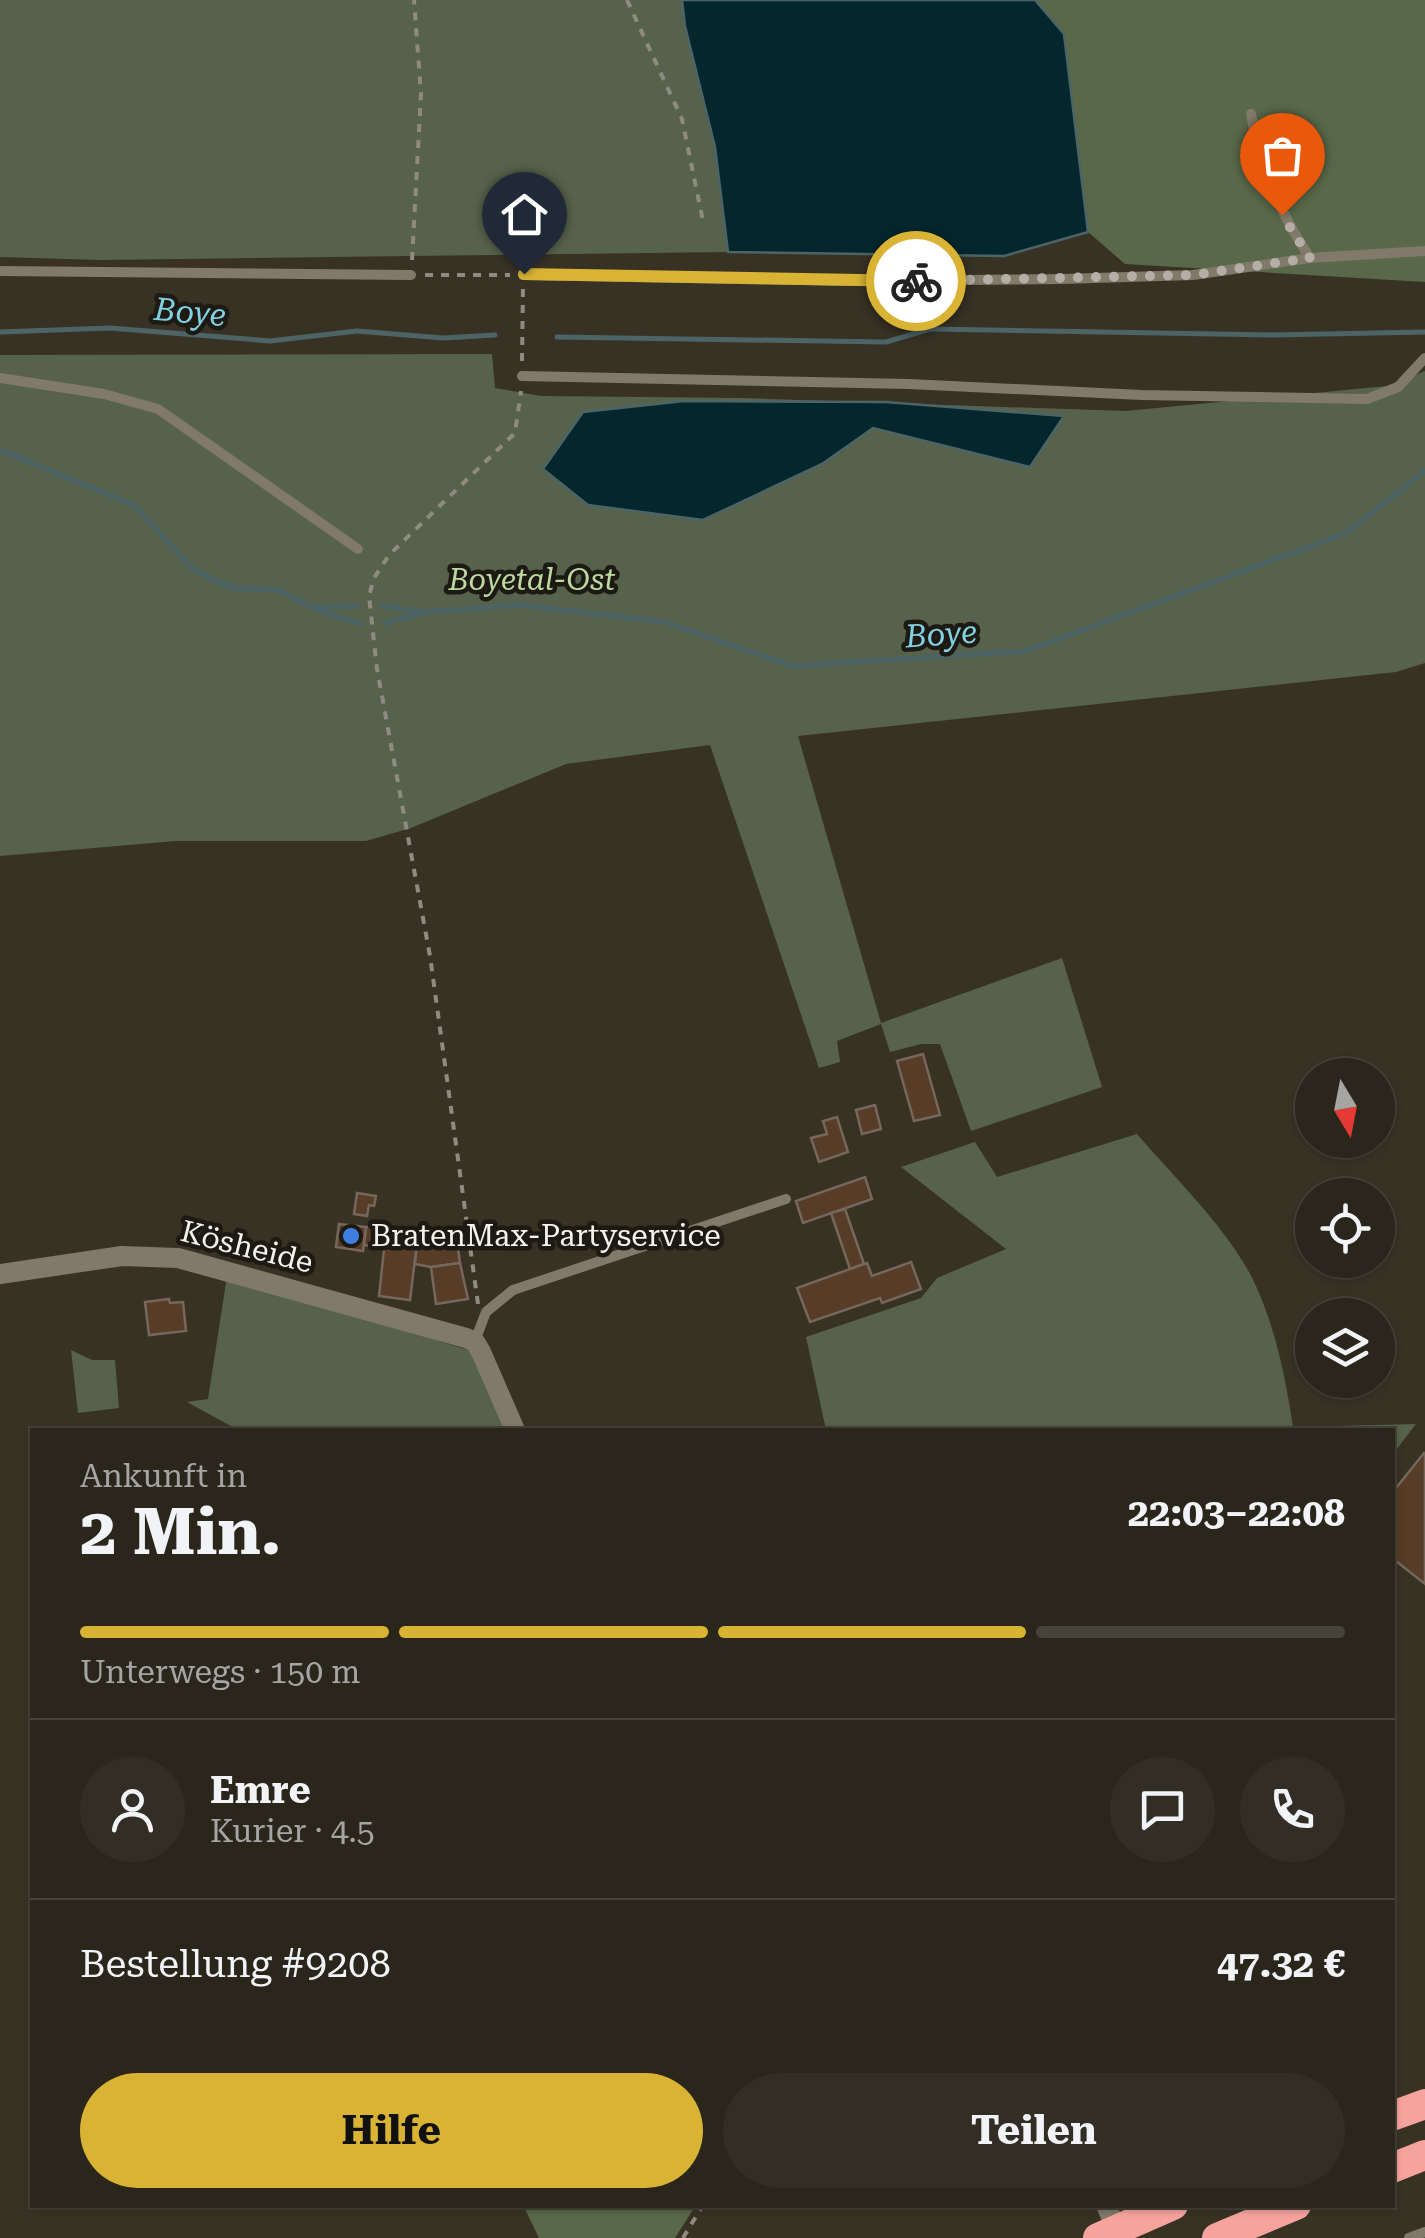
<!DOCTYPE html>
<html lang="de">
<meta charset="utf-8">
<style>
body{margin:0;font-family:"Roboto Serif",serif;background:#322e25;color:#f1f3f6;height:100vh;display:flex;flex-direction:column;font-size:38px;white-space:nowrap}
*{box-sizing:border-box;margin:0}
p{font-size:32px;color:#a5a5a3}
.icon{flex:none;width:55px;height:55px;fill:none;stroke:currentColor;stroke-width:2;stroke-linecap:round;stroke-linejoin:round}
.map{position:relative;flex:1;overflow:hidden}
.sheet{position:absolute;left:30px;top:1428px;width:1365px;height:780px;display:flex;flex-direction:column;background:#2a261c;border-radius:0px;box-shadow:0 2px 8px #0004,0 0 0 2px #46433b}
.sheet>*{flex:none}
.needle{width:65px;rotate:170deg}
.buttons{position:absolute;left:1295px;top:1058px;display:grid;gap:20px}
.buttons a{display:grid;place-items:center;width:100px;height:100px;border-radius:50%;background:#2a261c;box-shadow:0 2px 8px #0004,0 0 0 2px #46433b;font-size:50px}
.pin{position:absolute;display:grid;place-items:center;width:85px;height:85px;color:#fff;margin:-102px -42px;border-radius:50% 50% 50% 0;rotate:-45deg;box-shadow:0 0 10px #0007}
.pin .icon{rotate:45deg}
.courier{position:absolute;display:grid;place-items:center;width:100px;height:100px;margin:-50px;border:8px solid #d9b434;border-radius:50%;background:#fff;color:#222;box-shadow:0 2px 12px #0007}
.head em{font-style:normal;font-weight:700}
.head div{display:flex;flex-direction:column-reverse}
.head{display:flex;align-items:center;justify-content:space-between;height:170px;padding:0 50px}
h1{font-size:65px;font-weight:700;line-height:75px}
.bar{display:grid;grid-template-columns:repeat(4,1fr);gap:15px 10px;align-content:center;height:120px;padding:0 50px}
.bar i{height:12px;border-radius:8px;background:#46433b}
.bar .selected{background:#d9b434}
.bar p{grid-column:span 4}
.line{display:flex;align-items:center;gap:25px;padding:0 50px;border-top:2px solid #46433b}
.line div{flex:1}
.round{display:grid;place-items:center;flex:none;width:105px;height:105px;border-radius:52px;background:#322e25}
.cta{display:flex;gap:20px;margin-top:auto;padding:20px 50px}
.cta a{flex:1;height:115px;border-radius:60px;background:#d9b434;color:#111;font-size:40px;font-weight:700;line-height:115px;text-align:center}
.cta a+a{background:#322e25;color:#f1f3f6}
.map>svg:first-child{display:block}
</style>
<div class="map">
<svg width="1425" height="2238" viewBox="0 0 1425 2238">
<rect width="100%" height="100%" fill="#383225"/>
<!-- green -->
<g fill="#56624b">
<path d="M0,0H682L685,26L715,147L728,252L101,260L0,257Z"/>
<path d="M492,354L495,388L541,396L741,398L1125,411L1387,386L1425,371V663L1396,672L798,736L881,1023L1062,958L1102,1087L971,1131L940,1044H921L890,1052L881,1024L837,1041L840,1062L819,1068L710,745L566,764L411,828L366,841H176L0,856V355Z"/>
<path d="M1137,1134C1174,1177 1233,1234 1256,1286C1276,1330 1286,1380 1293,1427L1416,1424L1393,1454L1392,1430H826L806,1337L921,1298L937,1278L1006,1249L901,1167L975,1142L997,1177Z"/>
<path d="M227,1276L468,1350L482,1369L507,1430H238L187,1402L208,1399Z"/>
<path d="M71,1350L92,1360H115L119,1408L78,1413Z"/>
</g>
<!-- forest -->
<g fill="#586849">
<path d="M1035,0H1425V282L1125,264L1088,232L1064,34Z"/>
<path d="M523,2205H696L675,2238H539Z"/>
</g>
<!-- water -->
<g fill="#04272e" stroke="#4d6467" stroke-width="2.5">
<path d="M682,0H1035L1064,34L1088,232L1004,256L728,252L715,147L685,26Z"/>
<path d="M684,401L886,402L1064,416L1030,467L873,428L822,464L703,520L588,505L543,469L583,412Z"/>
</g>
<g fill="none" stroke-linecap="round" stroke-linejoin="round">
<!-- stream -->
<g stroke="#4d6467" stroke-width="5">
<path d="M0,332L110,328L270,341L357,331L443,338L495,335"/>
<path d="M557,337L886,342L930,329L1273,335L1425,332"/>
<path d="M0,450L134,505L194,570L232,588L278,590L314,608L357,606"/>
<path d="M383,606L426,612L520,605L664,622L793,666L1026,651L1346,533L1425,471"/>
<path d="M320,611L360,624"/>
<path d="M385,623L423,613"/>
</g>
</g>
<!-- building -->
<g fill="#573c27" stroke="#76675d" stroke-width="2.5">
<path d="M923,1054L940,1115L914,1121L897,1061Z"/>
<path d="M875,1105L881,1129L862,1134L856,1110Z"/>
<path d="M837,1117L848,1152L819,1162L811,1138L827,1134L823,1121Z"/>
<path d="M865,1177L872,1199L803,1223L796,1201Z"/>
<path d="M357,1193L376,1196L374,1206L369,1205L367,1216L354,1214Z"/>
<path d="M845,1209L864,1264L850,1269L831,1213Z"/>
<path d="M339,1224L366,1227L363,1251L336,1247Z"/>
<path d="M366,1227L405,1232L404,1242L385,1240L384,1248L364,1245Z"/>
<path d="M405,1232L446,1237L447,1247L458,1248L460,1263L431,1267L415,1264L417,1243L404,1242Z"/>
<path d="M385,1240L417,1243L410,1300L379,1296Z"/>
<path d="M911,1262L921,1289L882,1303L880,1298L810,1322L797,1288L867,1263L872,1276Z"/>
<path d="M460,1263L468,1299L436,1304L431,1267Z"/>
<path d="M169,1299L170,1303L183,1302L186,1331L149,1335L145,1302Z"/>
<path d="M1424,1453L1425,1454V1584L1392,1558V1493Z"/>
</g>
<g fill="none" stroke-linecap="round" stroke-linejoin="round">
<!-- path -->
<g stroke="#908b80" stroke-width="4" stroke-dasharray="8 8" stroke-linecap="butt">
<path d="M627,0L682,119L703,221"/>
<path d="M412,260L421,94L414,0"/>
<path d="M425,275H510"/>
<path d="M522,361L523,286"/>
<path d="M478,1304L430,956L377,669L369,596L374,578L389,555L515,433L521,391"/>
<path d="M683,2238L703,2205"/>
</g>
<!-- lane -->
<g stroke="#817a6a" stroke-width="10">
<path d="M1251,114C1260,169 1280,212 1310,258"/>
<path d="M0,271L411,275"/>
<path d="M523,275L852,281L1062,279L1193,275L1310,258L1425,251"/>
<path d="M522,376L909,384L1142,395L1367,399L1398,387L1425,358"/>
<path d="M0,378L104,394L158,409L358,549"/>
<path d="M475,1341L486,1312L513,1290L786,1199"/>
<path d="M1409,2238L1425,2232"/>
</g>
<!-- street -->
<g stroke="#817a6a" stroke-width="20">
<path d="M0,1274L122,1256L178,1258L466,1338L475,1342L481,1352L515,1430"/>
<path d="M1106,2205L1120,2238"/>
</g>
<!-- highway -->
<g stroke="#f7a39d" stroke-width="30">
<path d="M1392,2116L1425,2104"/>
<path d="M1392,2168L1425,2155"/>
<path d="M1098,2238L1173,2205"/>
<path d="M1217,2238L1296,2205"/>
</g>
</g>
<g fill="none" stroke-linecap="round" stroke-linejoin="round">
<!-- done -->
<path stroke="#b4afa6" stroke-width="10" stroke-dasharray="0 18" d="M916,281L1193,275L1310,258L1282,215"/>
<!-- route -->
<path stroke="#d9b434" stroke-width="12" d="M524,274L916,281"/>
</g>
<!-- markers -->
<circle fill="#3f7fe0" stroke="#1d1a14" stroke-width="4" cx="351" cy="1236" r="10"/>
<g text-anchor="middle" stroke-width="9" stroke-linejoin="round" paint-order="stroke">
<!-- park labels -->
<g font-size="30" font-style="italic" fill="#bcd9a1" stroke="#1d1a14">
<text x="532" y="590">Boyetal-Ost</text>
</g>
<!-- poi labels -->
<g font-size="30" fill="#f7f3eb" stroke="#1d1a14" text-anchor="start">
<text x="371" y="1246">BratenMax-Partyservice</text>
</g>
<!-- street labels -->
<g font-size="30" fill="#f7f3eb" stroke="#1d1a14">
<text transform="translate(247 1247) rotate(14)" y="10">Kösheide</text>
</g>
<!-- water labels -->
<g font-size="32" font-style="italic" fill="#82d0e2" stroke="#1d1a14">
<text transform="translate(190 312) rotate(5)" y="11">Boye</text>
<text transform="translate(941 634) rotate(-4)" y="11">Boye</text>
</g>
</g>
</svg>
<div class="buttons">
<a><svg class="needle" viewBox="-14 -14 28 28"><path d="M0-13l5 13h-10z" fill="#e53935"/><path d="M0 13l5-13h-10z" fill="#a5a5a3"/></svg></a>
<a><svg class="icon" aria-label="locate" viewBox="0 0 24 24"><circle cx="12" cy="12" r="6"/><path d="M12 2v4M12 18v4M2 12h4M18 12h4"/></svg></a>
<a><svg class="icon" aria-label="layers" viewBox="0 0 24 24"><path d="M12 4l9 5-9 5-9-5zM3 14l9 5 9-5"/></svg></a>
</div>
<div class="pin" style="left:1282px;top:215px;background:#ea580c"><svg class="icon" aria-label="bag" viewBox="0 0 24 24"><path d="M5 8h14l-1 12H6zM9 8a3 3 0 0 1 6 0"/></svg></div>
<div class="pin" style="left:524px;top:274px;background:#1f2937"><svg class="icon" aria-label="home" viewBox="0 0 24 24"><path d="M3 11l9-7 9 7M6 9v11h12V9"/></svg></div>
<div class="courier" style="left:916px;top:281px"><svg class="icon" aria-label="bike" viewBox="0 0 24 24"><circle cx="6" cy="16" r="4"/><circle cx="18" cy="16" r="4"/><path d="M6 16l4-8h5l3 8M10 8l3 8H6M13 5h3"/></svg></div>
<section class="sheet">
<div class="head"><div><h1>2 Min.</h1><p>Ankunft in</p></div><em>22:03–22:08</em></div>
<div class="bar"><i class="selected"></i><i class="selected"></i><i class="selected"></i><i></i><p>Unterwegs · 150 m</p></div>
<div class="line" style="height:180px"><a class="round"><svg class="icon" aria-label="person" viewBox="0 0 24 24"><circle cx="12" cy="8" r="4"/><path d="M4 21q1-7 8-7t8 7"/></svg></a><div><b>Emre</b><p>Kurier · 4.5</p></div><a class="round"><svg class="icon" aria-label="chat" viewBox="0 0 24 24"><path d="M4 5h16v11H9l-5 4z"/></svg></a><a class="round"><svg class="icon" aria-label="phone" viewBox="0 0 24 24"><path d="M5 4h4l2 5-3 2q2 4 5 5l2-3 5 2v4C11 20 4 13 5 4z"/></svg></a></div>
<div class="line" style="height:130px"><div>Bestellung #9208</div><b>47.32 €</b></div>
<div class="cta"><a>Hilfe</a><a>Teilen</a></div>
</section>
</div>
